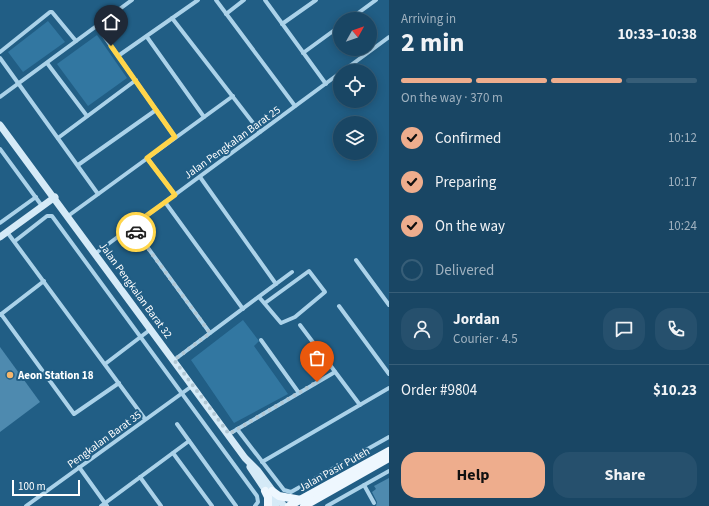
<!DOCTYPE html>
<meta charset="utf-8">
<style>
body{margin:0;font-family:"Source Sans 3",sans-serif;background:#26506d;color:#f1f3f6;height:100vh;display:flex;flex-direction:column;font-size:15px;white-space:nowrap}
*{box-sizing:border-box;margin:0}
p{font-size:13px;color:#9fb1bf}
.icon{flex:none;width:22px;height:22px;fill:none;stroke:currentColor;stroke-width:2;stroke-linecap:round;stroke-linejoin:round}
.map{position:relative;flex:1;overflow:hidden}
.side{display:flex;flex-direction:column;background:#194664;width:320px}
.side>*{flex:none}
.needle{width:26px;rotate:50deg}
.buttons{position:absolute;left:333px;top:12px;display:grid;gap:8px}
.buttons a{display:grid;place-items:center;width:44px;height:44px;border-radius:50%;background:#194664;box-shadow:0 2px 10px #0003,0 0 0 1px #375e78;font-size:20px}
.scale{position:absolute;left:12px;bottom:10px;width:68px;box-sizing:border-box;padding-left:4px;border:2px solid #fff;border-top:0;font-size:11px;line-height:14px;white-space:nowrap;color:#fff;-webkit-text-stroke:3px #215e85;paint-order:stroke}
.pin{position:absolute;display:grid;place-items:center;width:34px;height:34px;color:#fff;margin:-41px -17px;border-radius:50% 50% 50% 0;rotate:-45deg;box-shadow:0 0 4px #0007}
.pin .icon{rotate:45deg}
.courier{position:absolute;display:grid;place-items:center;width:40px;height:40px;margin:-20px;border:3px solid #ffd54a;border-radius:50%;background:#fff;color:#222;box-shadow:0 1px 5px #0007}
.overview em{font-style:normal;font-weight:700}
.overview div{display:flex;flex-direction:column-reverse}
.overview{display:flex;align-items:center;justify-content:space-between;height:68px;padding:0 12px}
h1{font-size:26px;font-weight:700;line-height:30px}
.bar{display:grid;grid-template-columns:repeat(4,1fr);gap:6px 4px;align-content:center;height:48px;padding:0 12px}
.bar i{height:5px;border-radius:3px;background:#375e78}
.bar .current{background:#eead8d}
.bar p{grid-column:span 4}
.line{display:flex;align-items:center;gap:10px;padding:0 12px;border-top:1px solid #375e78}
.line div{flex:1}
.round{display:grid;place-items:center;flex:none;width:42px;height:42px;border-radius:16px;background:#26506d}
ol{padding:0 12px;list-style:none}
li{display:flex;align-items:center;gap:12px;height:44px}
li p{margin-inline-start:auto}
li .icon{padding:4px;border-radius:50%;background:#eead8d;color:#111;stroke-width:4}
li:last-child{color:#9fb1bf}
li i{width:22px;height:22px;border:2px solid #375e78;border-radius:50%}
.button{display:flex;gap:8px;margin-top:auto;padding:8px 12px}
.button a{flex:1;height:46px;border-radius:16px;background:#eead8d;color:#111;font-size:16px;font-weight:700;line-height:46px;text-align:center}
.button a+a{background:#26506d;color:#f1f3f6}
main{display:flex;flex:1;min-height:0}
.map>svg:first-child{display:block}
</style>
<main>
<div class="map">
<svg width="389" height="506" viewBox="0 0 389 506">
<rect width="100%" height="100%" fill="#215e85"/>
<!-- green -->
<g fill="#3277a1">
<path d="M48,21L65,42L23,72L8,52Z"/>
<path d="M97,35L127,78L88,106L57,64Z"/>
<path d="M243,320L259,341L254,346L288,394L234,423L191,360Z"/>
</g>
<!-- building -->
<g fill="#4e8aaf">
<path d="M0,347L40,402L0,432Z"/>
<path d="M389,478V506H376L377,502L372,492L376,489L374,486Z"/>
</g>
<g fill="none" stroke-linecap="round" stroke-linejoin="round">
<!-- street -->
<g stroke="#abd2e9" stroke-width="4">
<path d="M216,0L295,106"/>
<path d="M265,0L326,84"/>
<path d="M226,14L244,0"/>
<path d="M172,18L260,132"/>
<path d="M350,19L376,0"/>
<path d="M282,24L316,0"/>
<path d="M97,26L175,137"/>
<path d="M147,37L204,117"/>
<path d="M0,52L50,12H52L76,41"/>
<path d="M303,53L340,26"/>
<path d="M118,56L198,0"/>
<path d="M0,58L98,194"/>
<path d="M47,63L87,116"/>
<path d="M343,71L389,37"/>
<path d="M0,97L132,0"/>
<path d="M58,138L136,80"/>
<path d="M0,149L42,206"/>
<path d="M147,158L175,195"/>
<path d="M78,165L156,110"/>
<path d="M200,177L276,284"/>
<path d="M165,202L243,309"/>
<path d="M68,216L233,96"/>
<path d="M0,223L36,197"/>
<path d="M132,226L210,333"/>
<path d="M7,232L145,419"/>
<path d="M15,241L47,216H52L257,496L258,502L255,506"/>
<path d="M96,253L340,73"/>
<path d="M356,260L389,305"/>
<path d="M259,297L281,323L295,317L325,292L309,271L265,303"/>
<path d="M339,306L389,374"/>
<path d="M1,314L74,414L119,383"/>
<path d="M0,315L44,281"/>
<path d="M300,325L360,405"/>
<path d="M261,340L299,393"/>
<path d="M174,360L292,272"/>
<path d="M105,364L151,329"/>
<path d="M177,424L236,506"/>
<path d="M237,429L284,490L291,492L389,437"/>
<path d="M229,434L335,372"/>
<path d="M173,453L212,506"/>
<path d="M262,462L389,388"/>
<path d="M79,467L107,506"/>
<path d="M140,477L161,506"/>
<path d="M364,485L374,503"/>
<path d="M26,506L192,386"/>
<path d="M101,506L189,441"/>
<path d="M327,506L389,471"/>
</g>
<!-- secondary -->
<g stroke="#d5eaf7" stroke-width="7">
<path d="M0,125L245,458L258,471L284,506"/>
<path d="M0,237L55,197"/>
<path d="M250,467L276,506"/>
</g>
<!-- primary -->
<g stroke="#eef7fe" stroke-width="8">
<path d="M265,491L268,497V506"/>
<path d="M272,491L279,496L301,500"/>
<path d="M289,506L389,451"/>
<path d="M304,506L389,458"/>
</g>
</g>
<g fill="none" stroke-linecap="round" stroke-linejoin="round">
<!-- done -->
<path stroke="#b1c7d4" stroke-width="4" stroke-dasharray="0 7.2" d="M136,232L210,333L174,360L229,434L317,382"/>
<!-- route -->
<path stroke="#ffd54a" stroke-width="5" d="M111,46L175,137L147,158L175,195L132,226L136,232"/>
</g>
<!-- markers -->
<circle fill="#f5b66c" stroke="#215e85" stroke-width="1.5" cx="10" cy="375" r="4"/>
<g text-anchor="middle" stroke-width="4" stroke-linejoin="round" paint-order="stroke">
<!-- street labels -->
<g font-size="11" fill="#fff" stroke="#215e85">
<text transform="translate(232 142) rotate(-36)" y="4">Jalan Pengkalan Barat 25</text>
<text transform="translate(136 290) rotate(54)" y="4">Jalan Pengkalan Barat 32</text>
<text transform="translate(104 439) rotate(-36)" y="4">Pengkalan Barat 35</text>
<text transform="translate(334 469) rotate(-29)" y="4">Jalan Pasir Puteh</text>
</g>
<!-- poi labels -->
<g font-size="11" font-weight="bold" fill="#fff" stroke="#215e85" text-anchor="start">
<text x="18" y="379">Aeon Station 18</text>
</g>
</g>
</svg>
<div class="buttons">
<a><svg class="needle" viewBox="-14 -14 28 28"><path d="M0-13l5 13h-10z" fill="#e53935"/><path d="M0 13l5-13h-10z" fill="#9fb1bf"/></svg></a>
<a><svg class="icon" aria-label="locate" viewBox="0 0 24 24"><circle cx="12" cy="12" r="6"/><path d="M12 2v4M12 18v4M2 12h4M18 12h4"/></svg></a>
<a><svg class="icon" aria-label="layers" viewBox="0 0 24 24"><path d="M12 4l9 5-9 5-9-5zM3 14l9 5 9-5"/></svg></a>
</div>
<div class="scale">100 m</div>
<div class="pin" style="left:317px;top:382px;background:#ea580c"><svg class="icon" aria-label="bag" viewBox="0 0 24 24"><path d="M5 8h14l-1 12H6zM9 8a3 3 0 0 1 6 0"/></svg></div>
<div class="pin" style="left:111px;top:46px;background:#1f2937"><svg class="icon" aria-label="home" viewBox="0 0 24 24"><path d="M3 11l9-7 9 7M6 9v11h12V9"/></svg></div>
<div class="courier" style="left:136px;top:232px"><svg class="icon" aria-label="car" viewBox="0 0 24 24"><path d="M5 17H2v-5l4-1 3-4h7l3 4 3 1v5h-3M9 17h6M6 11h13"/><circle cx="7" cy="17" r="2"/><circle cx="17" cy="17" r="2"/></svg></div>
</div>
<section class="side">
<div class="overview"><div><h1>2 min</h1><p>Arriving in</p></div><em>10:33–10:38</em></div>
<div class="bar"><i class="current"></i><i class="current"></i><i class="current"></i><i></i><p>On the way · 370 m</p></div>
<ol>
<li><svg class="icon" aria-label="check" viewBox="0 0 24 24"><path d="M5 12l5 5 9-10"/></svg>Confirmed<p>10:12</p></li>
<li><svg class="icon" aria-label="check" viewBox="0 0 24 24"><path d="M5 12l5 5 9-10"/></svg>Preparing<p>10:17</p></li>
<li><svg class="icon" aria-label="check" viewBox="0 0 24 24"><path d="M5 12l5 5 9-10"/></svg>On the way<p>10:24</p></li>
<li><i></i>Delivered</li>
</ol>
<div class="line" style="height:72px"><a class="round"><svg class="icon" aria-label="person" viewBox="0 0 24 24"><circle cx="12" cy="8" r="4"/><path d="M4 21q1-7 8-7t8 7"/></svg></a><div><b>Jordan</b><p>Courier · 4.5</p></div><a class="round"><svg class="icon" aria-label="chat" viewBox="0 0 24 24"><path d="M4 5h16v11H9l-5 4z"/></svg></a><a class="round"><svg class="icon" aria-label="phone" viewBox="0 0 24 24"><path d="M5 4h4l2 5-3 2q2 4 5 5l2-3 5 2v4C11 20 4 13 5 4z"/></svg></a></div>
<div class="line" style="height:52px"><div>Order #9804</div><b>$10.23</b></div>
<div class="button"><a>Help</a><a>Share</a></div>
</section>
</main>
